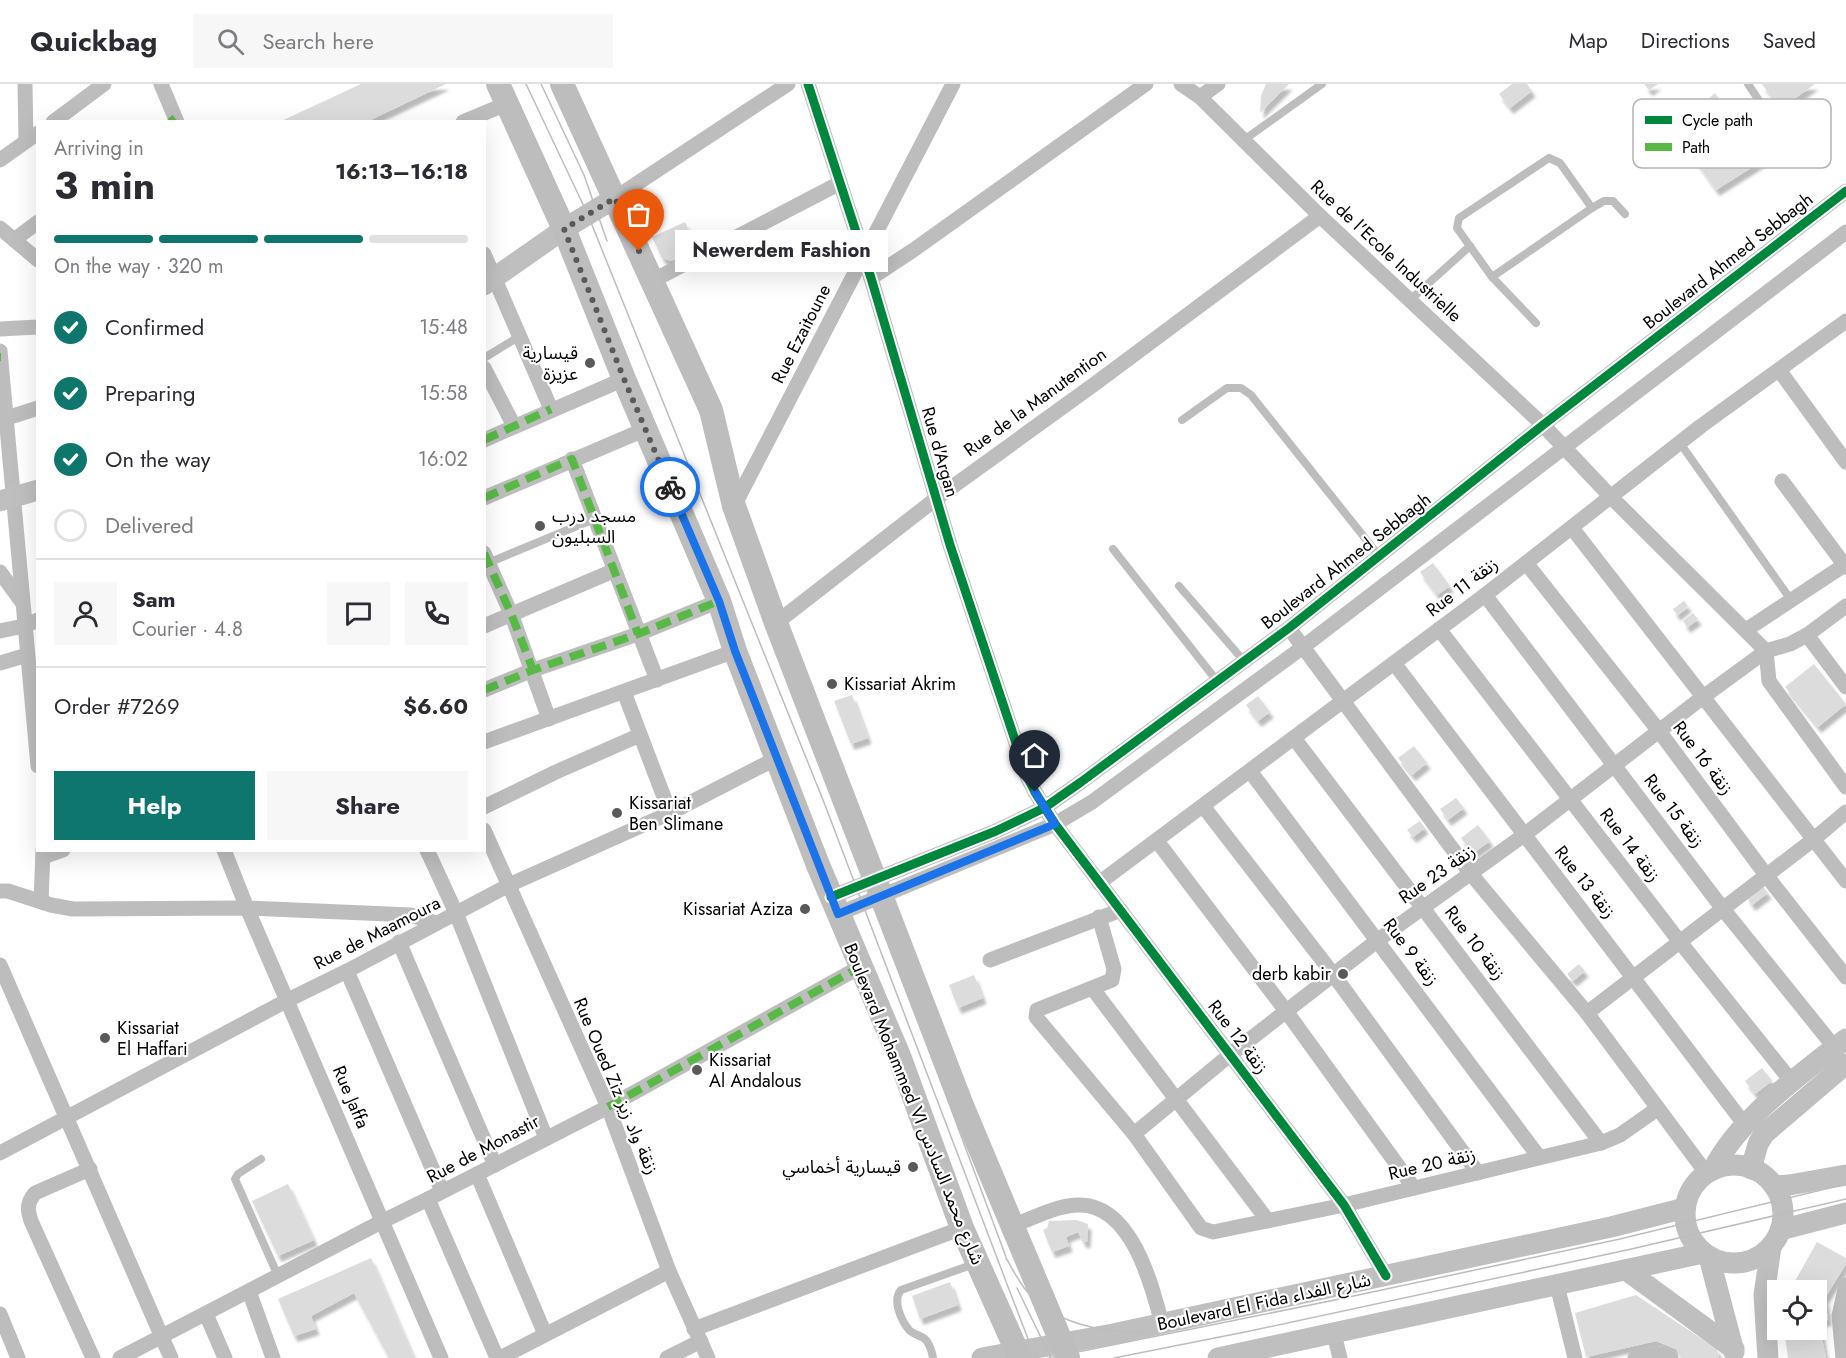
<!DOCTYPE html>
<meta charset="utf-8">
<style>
body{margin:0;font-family:Jost,"Noto Sans Arabic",sans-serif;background:#f7f7f7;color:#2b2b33;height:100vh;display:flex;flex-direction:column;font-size:22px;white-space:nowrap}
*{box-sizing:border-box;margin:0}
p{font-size:20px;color:#7c7c81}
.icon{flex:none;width:33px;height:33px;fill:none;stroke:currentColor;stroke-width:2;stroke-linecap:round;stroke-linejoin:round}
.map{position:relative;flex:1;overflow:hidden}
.panel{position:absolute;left:36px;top:36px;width:450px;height:732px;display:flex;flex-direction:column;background:#fff;border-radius:0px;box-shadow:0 6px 24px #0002}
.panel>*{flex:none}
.fabs{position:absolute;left:1767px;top:1196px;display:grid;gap:12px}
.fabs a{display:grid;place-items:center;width:60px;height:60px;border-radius:0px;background:#fff;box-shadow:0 6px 24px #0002;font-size:30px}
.pin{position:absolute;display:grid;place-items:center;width:51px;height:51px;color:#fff;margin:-62px -26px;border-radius:50% 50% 50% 0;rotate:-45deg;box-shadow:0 0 6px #0007}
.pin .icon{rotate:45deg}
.courier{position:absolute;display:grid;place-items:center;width:60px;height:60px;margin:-30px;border:4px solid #1a73e8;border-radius:50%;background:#fff;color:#222;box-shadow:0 2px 8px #0007}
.bubble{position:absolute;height:42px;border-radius:0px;background:#fff;box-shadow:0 6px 24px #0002;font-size:20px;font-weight:700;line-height:42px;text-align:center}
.overview em{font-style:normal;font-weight:700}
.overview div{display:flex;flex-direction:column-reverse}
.overview{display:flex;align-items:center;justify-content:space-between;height:102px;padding:0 18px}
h1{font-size:39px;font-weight:700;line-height:45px}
.bar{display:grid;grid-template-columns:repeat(4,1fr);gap:9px 6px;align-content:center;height:72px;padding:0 18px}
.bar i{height:8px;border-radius:4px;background:#e1e1e2}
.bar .current{background:#0f766e}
.bar p{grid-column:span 4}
.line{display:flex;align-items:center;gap:15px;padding:0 18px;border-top:2px solid #e1e1e2}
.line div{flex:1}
.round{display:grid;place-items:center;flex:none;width:63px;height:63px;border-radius:0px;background:#f7f7f7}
ol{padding:0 18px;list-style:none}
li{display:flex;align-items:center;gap:18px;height:66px}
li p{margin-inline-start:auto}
li .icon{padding:6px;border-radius:50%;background:#0f766e;color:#fff;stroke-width:4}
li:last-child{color:#7c7c81}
li i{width:33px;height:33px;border:3px solid #e1e1e2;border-radius:50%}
.cta{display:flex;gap:12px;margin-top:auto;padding:12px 18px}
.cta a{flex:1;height:69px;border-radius:0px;background:#0f766e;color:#fff;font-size:24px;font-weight:700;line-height:69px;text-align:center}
.cta a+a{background:#f7f7f7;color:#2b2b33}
header{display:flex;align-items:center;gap:36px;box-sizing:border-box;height:84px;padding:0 30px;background:#fff;border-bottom:2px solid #e1e1e2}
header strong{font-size:28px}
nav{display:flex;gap:33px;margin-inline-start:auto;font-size:21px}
.search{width:420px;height:54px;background:#f7f7f7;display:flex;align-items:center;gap:15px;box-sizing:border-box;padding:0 21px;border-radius:0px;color:#7c7c81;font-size:22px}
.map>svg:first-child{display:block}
</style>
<header>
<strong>Quickbag</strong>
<div class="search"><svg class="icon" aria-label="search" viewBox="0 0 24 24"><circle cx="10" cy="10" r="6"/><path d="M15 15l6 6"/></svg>Search here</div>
<nav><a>Map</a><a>Directions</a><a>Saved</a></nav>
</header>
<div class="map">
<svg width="1846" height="1274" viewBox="0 0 1846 1274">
<defs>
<filter id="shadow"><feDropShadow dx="3.5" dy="6" stdDeviation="1.5" flood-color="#0004"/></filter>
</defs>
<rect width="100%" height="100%" fill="#fff"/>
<!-- building -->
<g fill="#dcdcdc" filter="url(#shadow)">
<path d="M361,0H446L366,38H279Z"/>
<path d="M1266,0H1289L1260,29L1261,12Z"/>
<path d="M1512,0H1527L1532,7L1510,24L1499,10Z"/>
<path d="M1644,0H1658L1649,6Z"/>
<path d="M1762,0H1815L1780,25Z"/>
<path d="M1715,9L1762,77L1716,106L1674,46Z"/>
<path d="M685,138L697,164L671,177L662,174L652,153Z"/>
<path d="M1433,479L1450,502L1437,511L1420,488Z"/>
<path d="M1684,517L1688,522L1677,531L1673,525Z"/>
<path d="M1693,529L1698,535L1687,543L1683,537Z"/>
<path d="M1814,580L1846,620L1818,643L1785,603Z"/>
<path d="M852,611L868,654L851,660L834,617Z"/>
<path d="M1258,612L1270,628L1258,637L1246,621Z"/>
<path d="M1414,662L1427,679L1412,691L1398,674Z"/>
<path d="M1456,714L1464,724L1448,736L1440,725Z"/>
<path d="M1420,737L1425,744L1413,753L1407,746Z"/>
<path d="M1478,741L1490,757L1472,770L1461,754Z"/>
<path d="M1761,800L1768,809L1752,821L1746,812Z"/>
<path d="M1579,880L1585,887L1573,897L1567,890Z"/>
<path d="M974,891L983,914L958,924L949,901Z"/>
<path d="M1762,984L1772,997L1755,1010L1745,997Z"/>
<path d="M288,1100L314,1156L278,1172L252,1117Z"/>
<path d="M1077,1136L1088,1140L1087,1158H1083L1078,1148L1066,1153L1069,1162L1052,1168L1043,1146L1047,1144L1049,1137Z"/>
<path d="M1817,1158L1846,1174V1180L1825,1214L1828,1236L1822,1237V1254L1826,1274H1788L1784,1245H1816V1206L1791,1204Z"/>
<path d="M371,1174L414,1274H389L354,1209L311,1232L316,1245L294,1252L278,1215Z"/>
<path d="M950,1198L958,1221L920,1235L912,1212Z"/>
<path d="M1636,1211L1717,1265L1719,1274H1682L1676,1265L1656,1257L1586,1273L1575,1229Z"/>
</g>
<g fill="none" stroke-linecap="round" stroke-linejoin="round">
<!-- lane -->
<g stroke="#bdbdbd" stroke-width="8">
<path d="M1748,0L1780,48"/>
<path d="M1244,56L1322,0"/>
<path d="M1492,193L1592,124L1604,117H1613L1625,130"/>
<path d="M1410,216L1470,162"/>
<path d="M1536,239L1492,193L1457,144L1459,134L1549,74L1560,79L1592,124"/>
<path d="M484,274L520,252"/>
<path d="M1182,336L1227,304H1241L1251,311L1380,473"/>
<path d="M1680,359L1791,516"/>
<path d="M1113,465L1217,597"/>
<path d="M488,479L594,435"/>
<path d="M1179,502L1244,577"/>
<path d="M261,1075L238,1090L235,1095L278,1192"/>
<path d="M933,1274C932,1268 930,1261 926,1256C921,1251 914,1251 909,1246C901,1236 892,1216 901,1206L974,1180"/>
</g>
<!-- street -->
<g stroke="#bdbdbd" stroke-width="15">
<path d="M25,0L26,57"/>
<path d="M161,0L177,38"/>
<path d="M808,0L871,194L950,461L1027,692L1035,708L1055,740L1344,1121L1386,1192"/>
<path d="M1181,0L1200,13L1320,132L1543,341L1611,413L1766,567L1769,597L1846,703"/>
<path d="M1200,13L1218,0"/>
<path d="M53,38L104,0"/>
<path d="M463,38L506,20"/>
<path d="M0,76L38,49"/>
<path d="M615,114L788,0"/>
<path d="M0,144L38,176"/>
<path d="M14,156L38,138"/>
<path d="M484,170L551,325"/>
<path d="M871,194L912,167L1146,0"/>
<path d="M652,197L840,99"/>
<path d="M0,245L38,243"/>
<path d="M0,267L38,682"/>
<path d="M484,284L514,342"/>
<path d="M1779,286L1846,378"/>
<path d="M7,334L38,324"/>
<path d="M484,356L624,295"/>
<path d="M572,375L657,596"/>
<path d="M1782,397L1846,483"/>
<path d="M484,414L646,345"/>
<path d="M734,422L953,0"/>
<path d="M1572,444L1846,797"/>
<path d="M484,469L512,532L549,635"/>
<path d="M1526,479L1659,647L1766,791L1846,893"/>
<path d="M0,488L22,518"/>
<path d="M1485,511L1723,825L1835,964"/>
<path d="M776,539L937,414L1096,299L1320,132"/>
<path d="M484,542L613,487"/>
<path d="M1289,544L1471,790L1587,929L1707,1090"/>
<path d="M1439,545L1680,858L1792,998"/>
<path d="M1746,546L1846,480"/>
<path d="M0,547L24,542L38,536"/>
<path d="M1807,551L1846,603"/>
<path d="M0,579L27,571"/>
<path d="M1394,579L1745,1041"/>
<path d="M484,606L533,586L638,550L719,517"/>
<path d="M624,608L670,729"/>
<path d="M1294,654L1601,1059"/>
<path d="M484,658L735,567"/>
<path d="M1250,687L1539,1073"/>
<path d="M1203,722L1333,890L1478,1089"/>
<path d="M484,723L556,688L640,651"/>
<path d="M484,746L608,1023L669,1187L708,1274"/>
<path d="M1157,757L1286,927L1414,1104"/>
<path d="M224,766L247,824L441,1274"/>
<path d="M427,766L456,829L546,1054"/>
<path d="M43,773L63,766"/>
<path d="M1099,799L1485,511L1701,342L1846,237"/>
<path d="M0,807H8L51,821L73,825L247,824L411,831L436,839"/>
<path d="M831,813L996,747L1044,724L1081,698L1289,544L1543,341L1846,107"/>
<path d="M41,818L43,766"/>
<path d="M838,830L1055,740L1092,718L1303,563L1846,148"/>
<path d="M1099,833L1114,885L1112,896L1037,926L1036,933L1134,1050L1201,1144L1213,1148L1344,1121L1601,1059L1620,1051L1657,1025"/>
<path d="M399,858L495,1081"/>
<path d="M990,876L1121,826"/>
<path d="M0,881L171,1274"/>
<path d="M347,887L442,1107"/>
<path d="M1093,905L1268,1137"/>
<path d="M1587,929L1814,755L1846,728"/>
<path d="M1134,1050L1231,970L1378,856L1524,751L1703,613L1766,567L1790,560L1807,551L1846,522"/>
<path d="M0,1069L288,916L347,887L509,801L670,729L777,674"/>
<path d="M90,1085L35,1109C27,1119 27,1125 31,1137L93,1274"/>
<path d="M477,1090L545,1250"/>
<path d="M428,1115L497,1274"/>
<path d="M1012,1142C1033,1134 1055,1122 1077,1121C1131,1118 1152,1201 1162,1240"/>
<path d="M1557,1201L1575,1274"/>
<path d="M249,1207L273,1274"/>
<path d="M0,1230L18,1274"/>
<path d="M206,1230L225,1274"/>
<path d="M694,1245L962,1144"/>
<path d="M1334,1250L1340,1274"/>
<path d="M120,1274L383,1137L428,1115L608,1023L860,883"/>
<path d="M500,1274L669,1187"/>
<path d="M667,1274L701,1257"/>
<path d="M1635,1274C1648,1271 1659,1266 1671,1274"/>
<path d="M1843,1274L1839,1232L1846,1201"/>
</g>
<!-- secondary -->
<g stroke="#bfbfbf" stroke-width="21">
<path d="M484,201L564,145L615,114"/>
<path d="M0,417L38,406"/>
<circle cx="1734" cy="1130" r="49"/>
<path d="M1751,1085L1758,1060L1764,1050L1846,980"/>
<path d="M1713,1086C1737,1036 1802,989 1846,955"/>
<path d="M1774,1102L1789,1101L1846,1091"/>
<path d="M1780,1146L1846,1129"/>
<path d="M1709,1173L1734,1268"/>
<path d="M1626,1186L1734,1265"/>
<path d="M982,1274L1113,1250L1611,1143L1685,1124"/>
<path d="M1218,1274L1703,1169"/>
<path d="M1768,1274L1764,1211L1771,1163"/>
</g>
<!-- primary -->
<g stroke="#bdbdbd" stroke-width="24">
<path d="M498,0L564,145L624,295L719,517L735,567L818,781L899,972L962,1144L1020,1274"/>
<path d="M562,0L711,326L734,422L776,539L963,1024L1068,1274"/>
</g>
<!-- tram -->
<g stroke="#bdbdbd" stroke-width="1.5">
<path d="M526,0L588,131L825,721L1010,1208L1032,1265L1038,1274"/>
<path d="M541,0L584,91L607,157"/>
<path d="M835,721L874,817L1006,1173"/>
<path d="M1006,1174C1012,1184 1018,1196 1025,1205C1053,1240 1103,1249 1144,1248"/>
<path d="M1017,1204L1051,1274"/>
<path d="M1048,1274L1335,1216L1620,1155L1846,1100"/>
<path d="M1114,1274L1250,1247L1627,1166L1846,1115"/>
</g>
<!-- quiet -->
<g stroke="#58b947" stroke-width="8" stroke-dasharray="15 8" stroke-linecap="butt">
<path d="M170,38L175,34"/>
<path d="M0,273H1"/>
<path d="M484,356L551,325"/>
<path d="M484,414L572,375L638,550"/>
<path d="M484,469L512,532L533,586"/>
<path d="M484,606L533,586L638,550L719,517"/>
<path d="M608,1023L860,883"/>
</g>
<!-- cycleway casing -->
<g stroke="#fff" stroke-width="13">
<g id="cycleway">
<path d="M808,0L871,194L950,461L1027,692L1035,708L1055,740L1344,1121L1386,1192"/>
<path d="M831,813L996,747L1044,724L1081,698L1289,544L1543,341L1846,107"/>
</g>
</g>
<!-- cycleway -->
<use href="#cycleway" stroke="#00873e" stroke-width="9"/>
</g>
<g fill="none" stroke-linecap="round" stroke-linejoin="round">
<!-- done -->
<path stroke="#595959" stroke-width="6" stroke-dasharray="0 10.8" d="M639,167L615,114L564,145L624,295L670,403"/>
<!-- route -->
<path stroke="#1a73e8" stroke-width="8" d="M670,403L719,517L735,567L838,830L1055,740L1035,708"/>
</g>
<!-- markers -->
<g fill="#595959" stroke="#fff" stroke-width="2">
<circle cx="590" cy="279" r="6"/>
<circle cx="540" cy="442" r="6"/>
<circle cx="832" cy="600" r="6"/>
<circle cx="617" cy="729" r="6"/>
<circle cx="805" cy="825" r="6"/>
<circle cx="1343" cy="890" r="6"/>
<circle cx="105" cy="954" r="6"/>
<circle cx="697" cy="986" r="6"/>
<circle cx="913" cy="1083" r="6"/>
</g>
<g text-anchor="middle" stroke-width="4.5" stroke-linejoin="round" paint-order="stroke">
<!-- street labels -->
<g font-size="18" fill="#000" stroke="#fff">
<text transform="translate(1386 167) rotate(43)" y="6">Rue de l'Ecole Industrielle</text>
<text transform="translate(1728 177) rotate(-38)" y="6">Boulevard Ahmed Sebbagh</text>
<text transform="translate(801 250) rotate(-63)" y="6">Rue Ezaitoune</text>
<text transform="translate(1035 318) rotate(-36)" y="6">Rue de la Manutention</text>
<text transform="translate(940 368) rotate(74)" y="6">Rue d'Argan</text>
<text transform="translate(1346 477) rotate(-38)" y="6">Boulevard Ahmed Sebbagh</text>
<text transform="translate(1462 503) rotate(-37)" y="6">Rue 11 زنقة</text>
<text transform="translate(1703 674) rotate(53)" y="6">Rue 16 زنقة</text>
<text transform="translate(1674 727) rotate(53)" y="6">Rue 15 زنقة</text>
<text transform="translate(1630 761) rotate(53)" y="6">Rue 14 زنقة</text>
<text transform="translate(1437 790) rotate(-35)" y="6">Rue 23 زنقة</text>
<text transform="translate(1585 798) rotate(52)" y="6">Rue 13 زنقة</text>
<text transform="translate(377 849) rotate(-27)" y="6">Rue de Maamoura</text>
<text transform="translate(1475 859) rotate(53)" y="6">Rue 10 زنقة</text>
<text transform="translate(1411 868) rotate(53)" y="6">Rue 9 زنقة</text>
<text transform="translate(1238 953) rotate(53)" y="6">Rue 12 زنقة</text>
<text transform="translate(616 1002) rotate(67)" y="6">Rue Oued Ziz زنقة واد زيز</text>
<text transform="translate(351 1013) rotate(67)" y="6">Rue Jaffa</text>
<text transform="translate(914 1020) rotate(68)" y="6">Boulevard Mohammed VI شارع محمد السادس</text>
<text transform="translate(483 1065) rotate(-28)" y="6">Rue de Monastir</text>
<text transform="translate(1432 1080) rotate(-13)" y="6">Rue 20 زنقة</text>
<text transform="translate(1264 1218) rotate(-12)" y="6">Boulevard El Fida شارع الفداء</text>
</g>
<!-- poi labels -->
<g font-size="18" fill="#000" stroke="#fff" text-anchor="start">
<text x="578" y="275" text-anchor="end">قيسارية<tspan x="578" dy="21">عزيزة</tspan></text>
<text x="552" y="438">مسجد درب<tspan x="552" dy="21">السبليون</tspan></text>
<text x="844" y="606">Kissariat Akrim</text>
<text x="629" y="725">Kissariat<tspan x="629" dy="21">Ben Slimane</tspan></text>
<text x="793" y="831" text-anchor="end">Kissariat Aziza</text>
<text x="1331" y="896" text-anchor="end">derb kabir</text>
<text x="117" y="950">Kissariat<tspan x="117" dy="21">El Haffari</tspan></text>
<text x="709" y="982">Kissariat<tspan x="709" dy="21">Al Andalous</tspan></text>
<text x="901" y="1089" text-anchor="end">قيسارية أخماسي</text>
</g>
</g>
<!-- legend -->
<rect x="1633" y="15" width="198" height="69" rx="9" fill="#fff" stroke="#b2b2b2" stroke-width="1.5"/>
<rect x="1645" y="32" width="27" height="8" fill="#00873e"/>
<rect x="1645" y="59" width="27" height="8" fill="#58b947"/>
<g font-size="16" fill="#000">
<text x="1682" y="42">Cycle path</text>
<text x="1682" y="69">Path</text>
</g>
</svg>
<div class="fabs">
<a><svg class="icon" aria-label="locate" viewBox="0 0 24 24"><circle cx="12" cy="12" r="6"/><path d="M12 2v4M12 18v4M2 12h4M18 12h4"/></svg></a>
</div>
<div class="pin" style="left:639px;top:167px;background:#ea580c"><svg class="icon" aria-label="bag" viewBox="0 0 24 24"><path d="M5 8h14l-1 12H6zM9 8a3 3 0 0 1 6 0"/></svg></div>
<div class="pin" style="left:1035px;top:708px;background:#1f2937"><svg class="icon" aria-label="home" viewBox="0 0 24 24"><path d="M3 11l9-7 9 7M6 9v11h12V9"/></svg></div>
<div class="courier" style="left:670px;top:403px"><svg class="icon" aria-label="bike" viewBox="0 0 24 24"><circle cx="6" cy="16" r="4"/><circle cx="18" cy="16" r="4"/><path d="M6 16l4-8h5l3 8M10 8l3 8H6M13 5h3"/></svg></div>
<div class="bubble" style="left:675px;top:146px;width:213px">Newerdem Fashion</div>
<section class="panel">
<div class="overview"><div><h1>3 min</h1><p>Arriving in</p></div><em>16:13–16:18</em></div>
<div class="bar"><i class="current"></i><i class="current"></i><i class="current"></i><i></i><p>On the way · 320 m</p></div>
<ol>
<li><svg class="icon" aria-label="check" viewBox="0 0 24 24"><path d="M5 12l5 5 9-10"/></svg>Confirmed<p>15:48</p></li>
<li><svg class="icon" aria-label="check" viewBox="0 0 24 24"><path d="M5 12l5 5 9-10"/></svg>Preparing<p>15:58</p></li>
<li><svg class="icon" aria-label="check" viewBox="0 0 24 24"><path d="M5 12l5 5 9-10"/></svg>On the way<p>16:02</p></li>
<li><i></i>Delivered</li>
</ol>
<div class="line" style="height:108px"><a class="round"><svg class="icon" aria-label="person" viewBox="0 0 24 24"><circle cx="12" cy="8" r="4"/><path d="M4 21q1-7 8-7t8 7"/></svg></a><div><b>Sam</b><p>Courier · 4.8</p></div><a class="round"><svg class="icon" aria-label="chat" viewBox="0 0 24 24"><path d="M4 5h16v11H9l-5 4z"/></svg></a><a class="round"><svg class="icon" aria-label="phone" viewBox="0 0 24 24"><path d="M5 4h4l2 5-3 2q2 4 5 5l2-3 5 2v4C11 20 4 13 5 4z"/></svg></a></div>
<div class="line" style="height:78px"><div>Order #7269</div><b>$6.60</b></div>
<div class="cta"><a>Help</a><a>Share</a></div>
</section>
</div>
